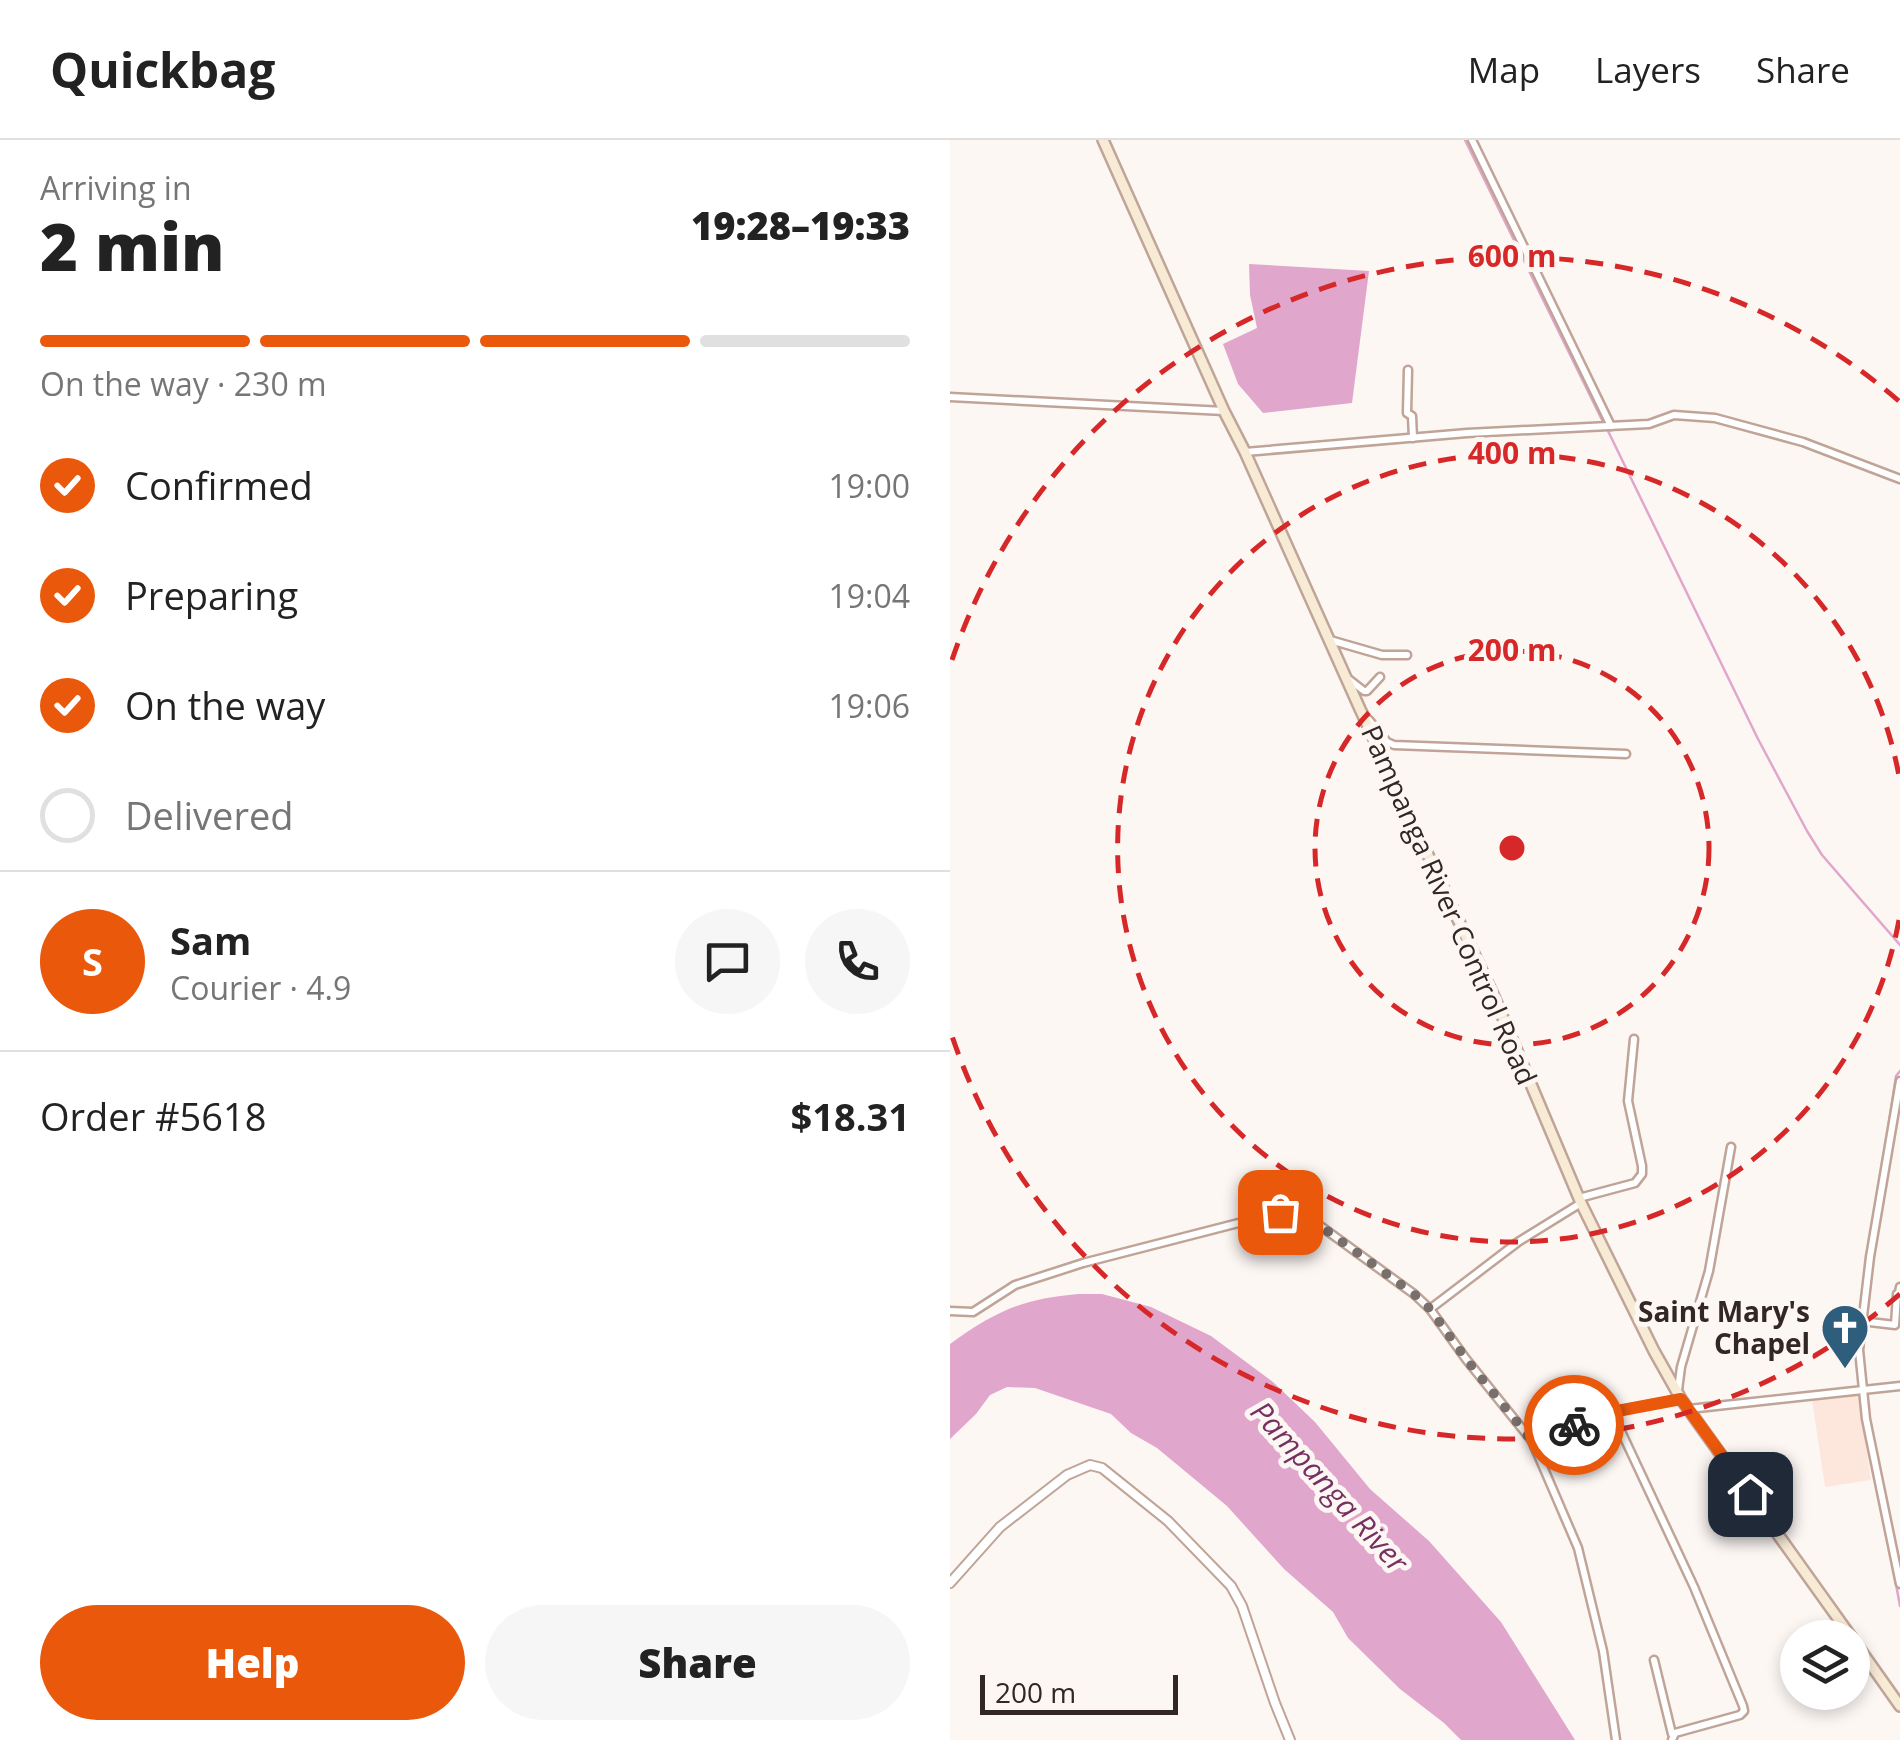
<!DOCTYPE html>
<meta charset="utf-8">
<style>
body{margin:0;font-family:"Open Sans",sans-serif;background:#f6f6f6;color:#222;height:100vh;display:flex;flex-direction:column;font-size:38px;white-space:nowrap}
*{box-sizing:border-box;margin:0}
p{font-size:32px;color:#767676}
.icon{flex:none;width:55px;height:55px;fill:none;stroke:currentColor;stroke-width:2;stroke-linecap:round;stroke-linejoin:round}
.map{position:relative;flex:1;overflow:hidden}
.sheet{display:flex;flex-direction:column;background:#fff;width:950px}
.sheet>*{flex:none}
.tools{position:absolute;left:830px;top:1480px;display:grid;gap:20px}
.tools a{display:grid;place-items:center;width:90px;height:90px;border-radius:50%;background:#fff;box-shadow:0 5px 15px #0003;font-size:50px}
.scale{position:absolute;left:30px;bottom:25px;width:198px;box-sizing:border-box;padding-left:10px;border:5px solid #322722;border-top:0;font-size:28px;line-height:35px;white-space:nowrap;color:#322722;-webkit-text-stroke:8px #fdf7f4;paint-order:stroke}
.pin{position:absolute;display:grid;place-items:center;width:85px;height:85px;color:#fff;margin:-42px;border-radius:20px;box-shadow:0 5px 15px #0006}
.courier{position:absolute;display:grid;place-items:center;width:100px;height:100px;margin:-50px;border:8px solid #ea580c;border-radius:50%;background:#fff;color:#222;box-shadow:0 2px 12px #0007}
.overview em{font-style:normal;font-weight:800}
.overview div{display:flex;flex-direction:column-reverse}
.overview{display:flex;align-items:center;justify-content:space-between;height:170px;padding:0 40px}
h1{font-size:65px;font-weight:800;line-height:75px}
.bar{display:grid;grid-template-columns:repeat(4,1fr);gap:15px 10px;align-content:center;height:120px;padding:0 40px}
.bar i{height:12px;border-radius:8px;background:#e0e0e0}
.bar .selected{background:#ea580c}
.bar p{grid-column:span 4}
.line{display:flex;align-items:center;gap:25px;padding:0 40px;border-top:2px solid #e0e0e0}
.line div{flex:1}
.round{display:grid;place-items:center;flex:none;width:105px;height:105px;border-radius:52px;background:#f6f6f6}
ol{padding:0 40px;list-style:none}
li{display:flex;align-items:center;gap:30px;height:110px}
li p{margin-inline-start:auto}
li .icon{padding:10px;border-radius:50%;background:#ea580c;color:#fff;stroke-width:4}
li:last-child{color:#767676}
li i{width:55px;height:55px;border:5px solid #e0e0e0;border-radius:50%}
.primary-button{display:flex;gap:20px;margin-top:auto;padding:20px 40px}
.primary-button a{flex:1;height:115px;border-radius:60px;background:#ea580c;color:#fff;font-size:40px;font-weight:800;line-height:115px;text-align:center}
.primary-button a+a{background:#f6f6f6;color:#222}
header{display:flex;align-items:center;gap:60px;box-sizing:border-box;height:140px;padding:0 50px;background:#fff;border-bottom:2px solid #e0e0e0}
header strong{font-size:48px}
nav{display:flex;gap:55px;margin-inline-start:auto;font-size:35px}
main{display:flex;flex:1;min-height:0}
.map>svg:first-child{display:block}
</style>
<header>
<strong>Quickbag</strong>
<nav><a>Map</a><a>Layers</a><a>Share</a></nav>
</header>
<main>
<section class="sheet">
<div class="overview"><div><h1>2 min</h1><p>Arriving in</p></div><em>19:28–19:33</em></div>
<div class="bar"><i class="selected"></i><i class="selected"></i><i class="selected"></i><i></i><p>On the way · 230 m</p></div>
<ol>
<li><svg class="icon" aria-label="check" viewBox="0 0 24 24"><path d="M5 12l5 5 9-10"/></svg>Confirmed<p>19:00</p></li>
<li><svg class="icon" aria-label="check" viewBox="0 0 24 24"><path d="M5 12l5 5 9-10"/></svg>Preparing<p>19:04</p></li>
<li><svg class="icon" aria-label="check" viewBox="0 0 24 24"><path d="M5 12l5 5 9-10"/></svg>On the way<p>19:06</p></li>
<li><i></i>Delivered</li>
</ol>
<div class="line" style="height:180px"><b class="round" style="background:#ea580c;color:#fff">S</b><div><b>Sam</b><p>Courier · 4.9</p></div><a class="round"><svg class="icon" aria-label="chat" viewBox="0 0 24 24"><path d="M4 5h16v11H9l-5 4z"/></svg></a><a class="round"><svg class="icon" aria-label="phone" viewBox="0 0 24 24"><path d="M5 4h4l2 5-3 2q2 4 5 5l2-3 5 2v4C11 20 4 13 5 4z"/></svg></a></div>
<div class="line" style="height:130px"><div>Order #5618</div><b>$18.31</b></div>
<div class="primary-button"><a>Help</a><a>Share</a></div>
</section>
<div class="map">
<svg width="950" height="1600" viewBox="0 0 950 1600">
<rect width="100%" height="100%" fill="#fdf7f4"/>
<!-- built -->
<path fill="#fde6db" d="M908,1253L921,1340L875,1347L862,1260Z"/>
<!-- water -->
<g fill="#e1a6cc">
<path d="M299,124L419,131L402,263L313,273L288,244L273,204L307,188L300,155Z"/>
<path d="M128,1154H152L201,1167L261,1196L323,1242L365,1282L420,1349L479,1401L551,1482L625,1600H511L494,1583L450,1549L398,1498L383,1472L334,1429L277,1366L207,1308L181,1293L161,1274L85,1248L57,1247L40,1255L26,1274L0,1299V1204C46,1171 72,1159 128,1154Z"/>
</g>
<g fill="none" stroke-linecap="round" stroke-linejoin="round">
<!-- stream -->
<g stroke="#e1a6cc" stroke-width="2.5">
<path d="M515,0L653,282"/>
<path d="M658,291L808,599L857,691L872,715L950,805"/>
<path d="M933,1022L946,936L950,931"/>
<path d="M941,1417L950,1466"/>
</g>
<!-- minor casing -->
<g stroke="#c0a497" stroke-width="11">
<g id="minor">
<path d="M522,0L661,286"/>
<path d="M458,230L457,273L462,276L463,298"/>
<path d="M0,257L274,271"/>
<path d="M295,312L517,293L699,284L724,275L765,278L853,302L950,339"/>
<path d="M380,500L432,515H457"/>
<path d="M396,537L414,551H417L430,537"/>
<path d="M419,580L437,602L444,605L676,614"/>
<path d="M950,941L920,1117L909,1210L916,1279L950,1444"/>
<path d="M629,1058L685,1043L692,1034V1026L678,961L684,899"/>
<path d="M480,1169L568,1102L631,1063"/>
<path d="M0,1171L23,1172L65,1145L133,1123L331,1072H349L358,1077L464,1154L480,1169L516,1219L582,1301L628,1408L653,1511L666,1600"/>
<path d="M911,1181L945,1185L947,1154L949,1153L950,1147"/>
<path d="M728,1250L731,1227L759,1131L781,1007"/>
<path d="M739,1269L950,1246"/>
<path d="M662,1272L744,1447L793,1566L794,1571L790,1575L725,1593L722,1600"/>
<path d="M582,1301L662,1272L731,1259"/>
<path d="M704,1520L722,1594"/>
</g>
</g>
<!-- tertiary casing -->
<g stroke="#c0a497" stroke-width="12">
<path id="tertiary" d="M0,1443L50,1387L117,1335L140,1325L152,1328L218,1381L281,1446L292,1466L325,1563L340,1600"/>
</g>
<!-- secondary casing -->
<g stroke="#c0a497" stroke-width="14">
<g id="secondary">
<path d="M153,0L274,271L295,312L410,569L545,859L631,1063L704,1211L731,1259L902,1498"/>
<path d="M902,1498L950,1566"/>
</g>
</g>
<!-- minor -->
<use href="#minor" stroke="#fff" stroke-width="6"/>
<!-- tertiary -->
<use href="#tertiary" stroke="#fff" stroke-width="8"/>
<!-- secondary -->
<use href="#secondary" stroke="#f7ebd6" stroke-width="9"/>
</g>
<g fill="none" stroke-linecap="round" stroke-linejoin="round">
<!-- done -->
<path stroke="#79706c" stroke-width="10" stroke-dasharray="0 18" d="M330,1072H348L358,1077L464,1154L480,1169L516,1219L582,1301L624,1285"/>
<!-- route -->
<path stroke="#ea580c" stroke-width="12" d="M624,1285L662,1272L731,1259L800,1354"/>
</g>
<!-- distance rings -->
<g fill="none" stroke="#d62828" stroke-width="5" stroke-dasharray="18 12">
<circle cx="562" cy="708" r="197"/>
<path d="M949 780A394 394 0 1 1 949 636"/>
<path d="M950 1154A591 591 0 0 1 2 896M2 520A591 591 0 0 1 950 262"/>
</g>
<!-- icons -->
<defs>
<g id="church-pin" transform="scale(2.5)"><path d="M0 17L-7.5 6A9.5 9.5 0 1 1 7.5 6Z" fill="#2f5d7c" stroke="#fdf7f4"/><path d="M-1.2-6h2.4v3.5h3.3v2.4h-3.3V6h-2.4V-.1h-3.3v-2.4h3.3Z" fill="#fff"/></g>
</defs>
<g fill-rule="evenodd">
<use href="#church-pin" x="895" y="1188"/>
</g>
<g text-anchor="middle" stroke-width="10" stroke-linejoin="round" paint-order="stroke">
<!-- street labels -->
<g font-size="28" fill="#322722" stroke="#fdf7f4">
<text transform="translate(499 765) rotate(66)" y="10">Pampanga River Control Road</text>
</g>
<!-- poi labels -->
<g font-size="28" font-weight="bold" fill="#322722" stroke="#fdf7f4" text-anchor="end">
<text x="860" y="1182">Saint Mary's<tspan x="860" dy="32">Chapel</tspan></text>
</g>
<!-- water labels -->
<g font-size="30" font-style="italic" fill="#763162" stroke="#fdf7f4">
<text transform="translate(379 1347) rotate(48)" y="10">Pampanga River</text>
</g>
</g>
<circle cx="562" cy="708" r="15" fill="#d62828" stroke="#fdf7f4" stroke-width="5"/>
<g font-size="30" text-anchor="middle" font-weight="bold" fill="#d62828" stroke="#fdf7f4" stroke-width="10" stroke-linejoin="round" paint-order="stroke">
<text x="562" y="127">600 m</text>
<text x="562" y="324">400 m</text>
<text x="562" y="521">200 m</text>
</g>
</svg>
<div class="tools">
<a><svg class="icon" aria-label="layers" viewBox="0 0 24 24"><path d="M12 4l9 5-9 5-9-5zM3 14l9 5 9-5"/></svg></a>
</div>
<div class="scale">200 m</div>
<div class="pin" style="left:330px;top:1072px;background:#ea580c"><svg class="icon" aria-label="bag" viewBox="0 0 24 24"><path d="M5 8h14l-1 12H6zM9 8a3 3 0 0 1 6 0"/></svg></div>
<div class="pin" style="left:800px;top:1354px;background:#1f2937"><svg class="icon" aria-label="home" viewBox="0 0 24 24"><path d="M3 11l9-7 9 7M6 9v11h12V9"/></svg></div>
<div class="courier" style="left:624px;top:1285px"><svg class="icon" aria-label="bike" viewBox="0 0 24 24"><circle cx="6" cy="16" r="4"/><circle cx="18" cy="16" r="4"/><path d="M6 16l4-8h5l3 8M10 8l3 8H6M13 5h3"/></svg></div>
</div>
</main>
